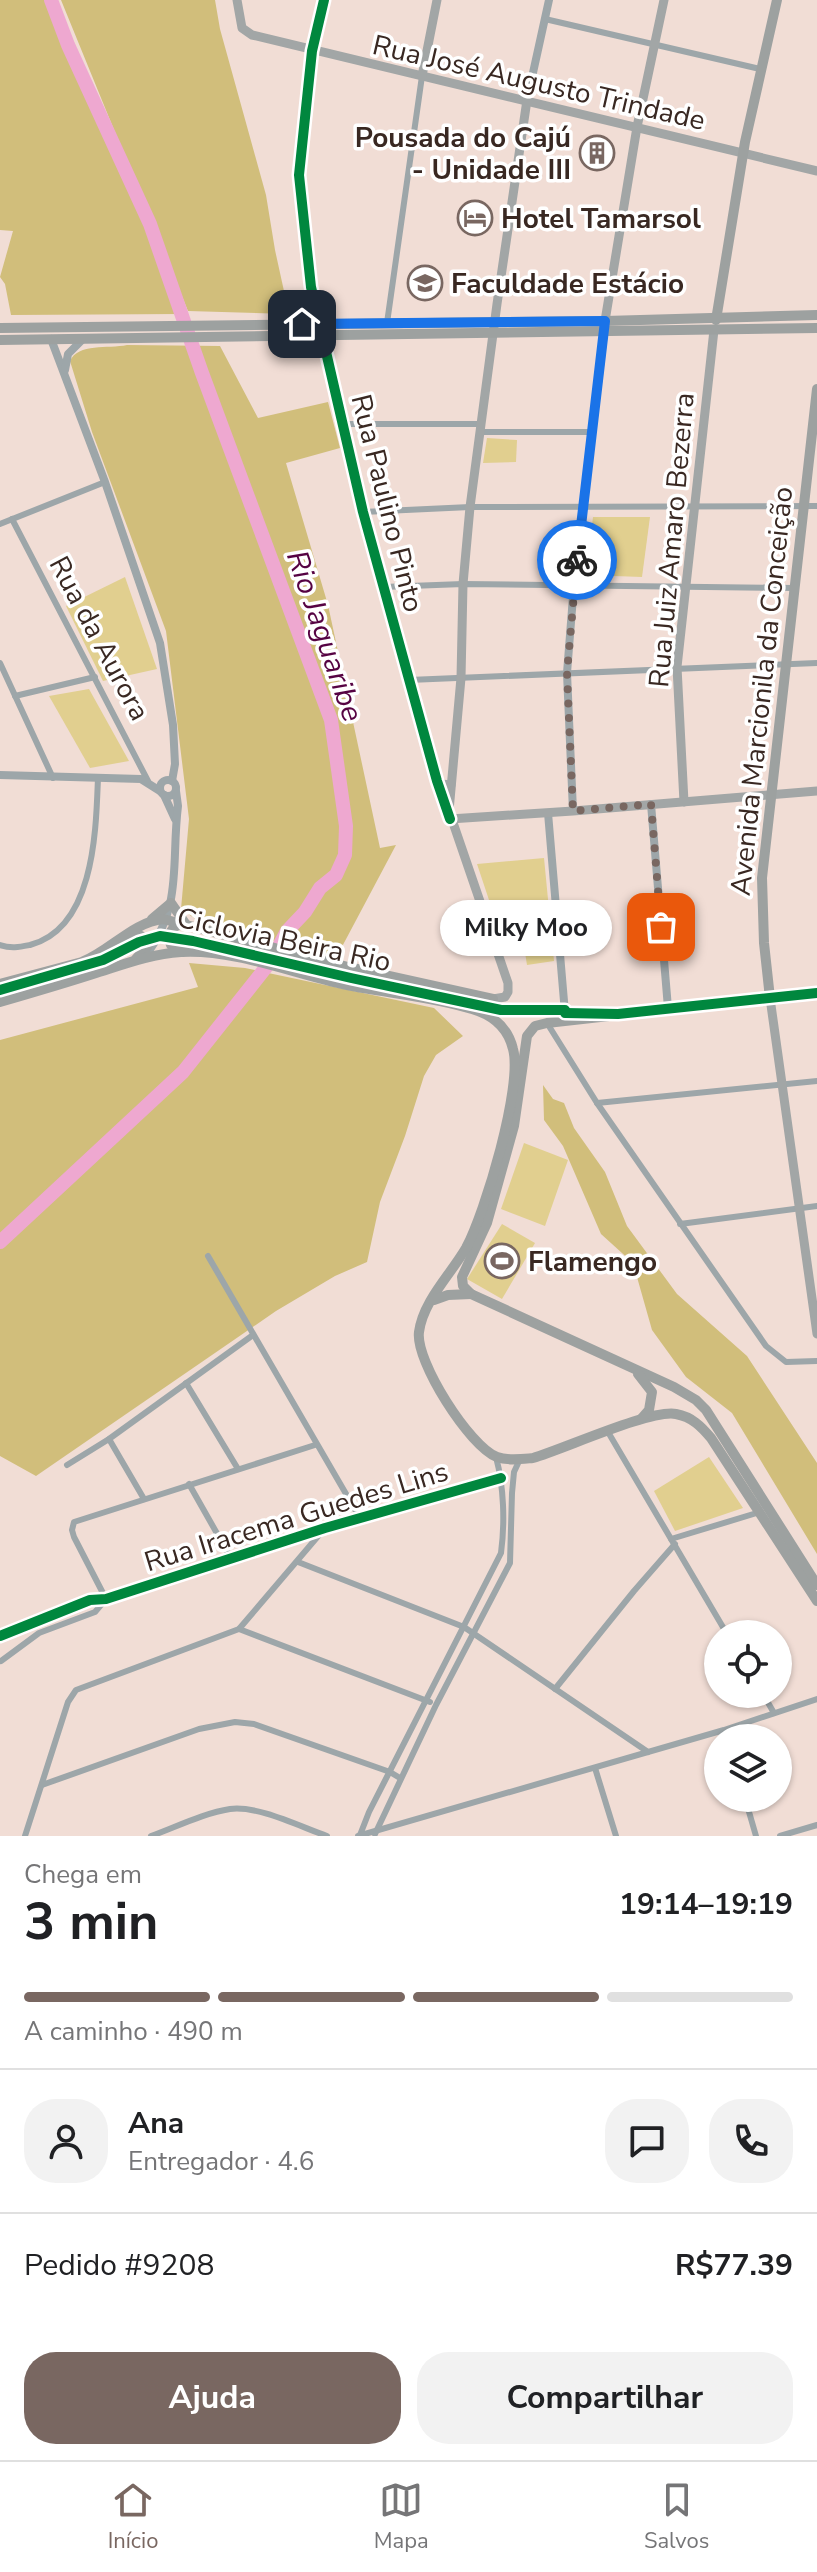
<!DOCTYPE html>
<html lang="pt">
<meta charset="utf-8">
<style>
body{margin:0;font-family:"Nunito Sans",sans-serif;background:#f2f2f2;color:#202124;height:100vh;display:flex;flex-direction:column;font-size:30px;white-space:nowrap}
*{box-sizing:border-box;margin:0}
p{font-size:26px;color:#757577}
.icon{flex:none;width:44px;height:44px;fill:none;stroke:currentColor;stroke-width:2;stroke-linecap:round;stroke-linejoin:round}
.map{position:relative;height:1836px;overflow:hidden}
.panel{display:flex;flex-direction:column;background:#fff;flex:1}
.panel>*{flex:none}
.controls{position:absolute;left:704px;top:1620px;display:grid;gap:16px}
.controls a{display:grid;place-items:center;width:88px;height:88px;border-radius:50%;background:#fff;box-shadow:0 2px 6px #0004;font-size:40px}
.pin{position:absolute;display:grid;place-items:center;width:68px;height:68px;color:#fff;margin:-34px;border-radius:16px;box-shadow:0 4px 12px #0006}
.courier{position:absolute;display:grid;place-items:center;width:80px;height:80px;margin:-40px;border:6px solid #1a73e8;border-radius:50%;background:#fff;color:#222;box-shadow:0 2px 10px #0007}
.bubble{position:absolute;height:56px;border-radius:28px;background:#fff;box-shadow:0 2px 6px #0004;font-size:26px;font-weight:700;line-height:56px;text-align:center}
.summary em{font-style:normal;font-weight:700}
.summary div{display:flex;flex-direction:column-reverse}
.summary{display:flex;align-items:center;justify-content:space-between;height:136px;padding:0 24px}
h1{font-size:52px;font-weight:700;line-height:60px}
.bar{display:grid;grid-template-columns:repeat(4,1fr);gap:12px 8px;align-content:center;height:96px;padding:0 24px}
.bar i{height:10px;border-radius:6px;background:#e0e0e0}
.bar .current{background:#796761}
.bar p{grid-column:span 4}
.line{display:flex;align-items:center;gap:20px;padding:0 24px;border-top:2px solid #e0e0e0}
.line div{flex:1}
.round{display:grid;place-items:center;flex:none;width:84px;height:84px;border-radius:32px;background:#f2f2f2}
.cta{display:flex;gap:16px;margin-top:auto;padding:16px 24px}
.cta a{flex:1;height:92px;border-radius:32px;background:#796761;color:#fff;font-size:32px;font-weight:700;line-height:92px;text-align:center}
.cta a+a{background:#f2f2f2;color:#202124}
.tabs{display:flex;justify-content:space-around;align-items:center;height:112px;border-top:2px solid #e0e0e0;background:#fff;font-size:22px;color:#757577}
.tabs a{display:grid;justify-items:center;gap:4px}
.tabs .current{color:#796761}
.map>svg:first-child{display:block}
</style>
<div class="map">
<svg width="817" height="1836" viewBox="0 0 817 1836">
<rect width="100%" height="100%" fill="#f1ddd5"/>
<!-- green -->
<g fill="#e1cf8f">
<path d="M487,438L517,440L516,462L483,463Z"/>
<path d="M593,517H650L642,577L586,575Z"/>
<path d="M125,577L157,669L103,681L66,606Z"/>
<path d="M89,689L129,761L90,768L49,696Z"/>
<path d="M544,858L554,961L527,965L520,922L496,921L477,864Z"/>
<path d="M524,1143L568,1160L545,1226L501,1209Z"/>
<path d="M502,1224L535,1243L502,1299L467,1279Z"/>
<path d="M709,1457L743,1508L675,1531L654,1491Z"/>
</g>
<!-- forest -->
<g fill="#d1be7b">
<path d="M0,0H52L150,224L181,314L11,315L5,284L0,277L13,231L0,230Z"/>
<path d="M61,0H215L220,29L266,195L275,250L289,314L188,311Z"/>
<path d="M127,345L220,346L258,418L328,402L340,448L286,463L328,605L380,848L396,845L336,958L317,951L288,945L197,920L181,909L189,819L166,631L92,432L70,361C78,343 108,349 127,345Z"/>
<path d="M189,963L245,968L434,1008L463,1036L436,1055L424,1076L405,1136L380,1202L367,1262L335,1276L276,1311L36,1476L0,1456V1040L198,987Z"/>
<path d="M543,1085L553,1099L564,1103L574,1128L605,1172L627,1226L677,1294L747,1356L817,1463V1554L732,1413L686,1377L652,1330L633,1263L601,1234L563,1146L544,1120Z"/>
</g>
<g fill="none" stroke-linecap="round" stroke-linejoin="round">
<!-- river -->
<path stroke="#eea8d0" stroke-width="14" d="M0,1242L183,1072L271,961L287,931L305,912L320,888L336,875L345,855L346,826L331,720L202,373L150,224L68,45L51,0"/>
<!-- minor -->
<g stroke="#9da6a9" stroke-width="6">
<path d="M545,19L760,69"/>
<path d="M312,51L324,0"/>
<path d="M387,323L422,76"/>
<path d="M342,424H482"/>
<path d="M481,432H591"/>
<path d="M363,512L470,507L817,506"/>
<path d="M12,519L148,781"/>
<path d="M0,524L105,482"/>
<path d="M383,587L463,584L793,588"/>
<path d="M0,663L53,778"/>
<path d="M409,680L817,663"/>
<path d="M15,696L95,677"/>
<path d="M0,945C11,949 20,947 30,945C95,928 96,829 98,777"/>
<path d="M547,1023L597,1103L766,1346L786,1362L817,1361"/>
<path d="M597,1103L817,1081"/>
<path d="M680,1224L817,1206"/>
<path d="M208,1256L360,1518"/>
<path d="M186,1383L238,1469"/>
<path d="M608,1432L727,1634"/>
<path d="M109,1439L144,1499"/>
<path d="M67,1465L109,1439L253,1335"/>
<path d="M189,1484L232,1560"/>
<path d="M671,1539L760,1512"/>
<path d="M298,1562L464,1627L648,1752"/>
<path d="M106,1599L74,1537L72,1530L74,1522L315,1445"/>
<path d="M239,1629L430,1702"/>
<path d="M0,1636L90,1600L106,1599L325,1528L501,1478"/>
<path d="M1,1661L39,1633L95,1612L106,1599"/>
<path d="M555,1689L634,1591L675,1544"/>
<path d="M763,1694L774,1713"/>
<path d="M595,1768L616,1836"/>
<path d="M42,1785L199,1729L235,1722L254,1724L390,1772L400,1778"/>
<path d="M745,1798L756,1836"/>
<path d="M375,1834L436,1705L510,1563L512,1493L514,1472L520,1459"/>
<path d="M360,1835L369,1812L501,1553C505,1523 504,1487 496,1457"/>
<path d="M25,1836L68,1702L76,1690L239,1629L325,1528"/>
<path d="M151,1836C176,1827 204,1813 230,1809C257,1805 301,1827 327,1836"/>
<path d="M358,1836L724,1730L817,1699"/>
<path d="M780,1836L817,1825"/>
</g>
<!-- tertiary -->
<g stroke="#9da6a9" stroke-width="8">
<path d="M312,51L299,175L311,287L363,512L448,811"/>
<path d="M527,100L549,0"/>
<path d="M51,339L105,482L160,643L173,725L175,764L172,781"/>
<path d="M65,370L68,354L83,339"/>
<path d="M0,775L141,779L160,791"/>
<circle cx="168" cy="788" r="8"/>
<path d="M164,795L175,819"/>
<path d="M651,804L668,1008"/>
<path d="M573,811L567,673L574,584L604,333"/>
<path d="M548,813L565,1013"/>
<path d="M147,954C183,904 171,862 178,806L176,791"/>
</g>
<!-- secondary -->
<g stroke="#a2a6a6" stroke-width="9">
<path d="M237,0L242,28L252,35L817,171"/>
<path d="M422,76L437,0"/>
<path d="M604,327L637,127L664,0"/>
<path d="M437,781L441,784L451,785"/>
<path d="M684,802L677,667L714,330"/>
<path d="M450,819L573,811L817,791"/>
<path d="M817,993L770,998L817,1334"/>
<path d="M493,999L505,997L508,992V983L449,811L461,678L463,584L470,507L497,304L527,100"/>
</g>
<!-- primary -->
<g stroke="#9da1a0" stroke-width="10">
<path d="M716,320L745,142L777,0"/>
<path d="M0,328L605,321L817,315"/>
<path d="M0,340L817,328"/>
<path d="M817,389L762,878L764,943L770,998L547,1023L535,1026L527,1036L514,1126L487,1223L462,1277L463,1286L471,1294L674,1387L696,1400L706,1410L817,1585"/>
<path d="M152,919L171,903L187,926"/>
<path d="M181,924L174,927L168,936L171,945L182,952"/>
<path d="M130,939L141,936L148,942L147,947L136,959"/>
<path d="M0,984L82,962C110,951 133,922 163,919L348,967L493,999"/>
<path d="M0,1002C31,993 62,984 93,974C122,965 150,954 181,952C236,949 294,974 347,985C387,993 435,997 472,1009C493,1015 508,1028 513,1049C523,1086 485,1213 466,1248C451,1274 423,1301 419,1332C415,1361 470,1447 497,1457C508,1461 522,1459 533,1458C564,1449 651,1409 676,1414C692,1417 701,1426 711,1438L817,1601"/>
<path d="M480,1009L588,1014"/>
<path d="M434,1300L448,1295L471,1294"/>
<path d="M638,1374L652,1392L649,1410L642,1418"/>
</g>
<!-- cycleway casing -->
<g stroke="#fff" stroke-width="15">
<g id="cycleway">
<path d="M324,0L312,51L299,175L311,287L363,512L437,781L450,819"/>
<path d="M0,990L103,960L139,942L160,936L193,941L351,978L501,1010H565"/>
<path d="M565,1013L618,1014L817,993"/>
<path d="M0,1636L90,1600L106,1599L325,1528L501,1478"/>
</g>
</g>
<!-- cycleway -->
<use href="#cycleway" stroke="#00873e" stroke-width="10"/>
</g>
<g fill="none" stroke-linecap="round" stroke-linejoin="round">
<!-- done -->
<path stroke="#796761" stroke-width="8" stroke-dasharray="0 14.4" d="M577,560L567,673L573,811L651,804L661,927"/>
<!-- route -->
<path stroke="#1a73e8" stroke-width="10" d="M302,324L605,321L577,560"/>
</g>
<!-- icons -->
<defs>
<g id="building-ring" transform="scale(1.8)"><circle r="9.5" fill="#fff" stroke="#796761" stroke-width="1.5"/><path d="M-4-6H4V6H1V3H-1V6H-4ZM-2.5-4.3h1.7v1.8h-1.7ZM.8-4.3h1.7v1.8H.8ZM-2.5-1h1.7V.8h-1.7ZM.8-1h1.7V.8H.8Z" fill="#796761"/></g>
<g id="hotel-ring" transform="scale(1.8)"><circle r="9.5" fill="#fff" stroke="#796761" stroke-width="1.5"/><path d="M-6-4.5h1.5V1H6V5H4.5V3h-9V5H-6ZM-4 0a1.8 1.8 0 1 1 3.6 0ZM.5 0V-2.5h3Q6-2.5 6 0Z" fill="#796761"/></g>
<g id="university-ring" transform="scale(1.8)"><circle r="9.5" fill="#fff" stroke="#796761" stroke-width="1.5"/><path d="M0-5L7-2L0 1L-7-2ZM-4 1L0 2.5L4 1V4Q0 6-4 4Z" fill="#796761"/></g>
<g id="stadium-ring" transform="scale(1.8)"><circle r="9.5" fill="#fff" stroke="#796761" stroke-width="1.5"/><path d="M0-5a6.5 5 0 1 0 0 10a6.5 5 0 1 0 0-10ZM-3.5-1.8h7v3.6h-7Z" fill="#796761"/></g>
</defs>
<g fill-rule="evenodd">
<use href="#building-ring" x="597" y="153"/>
<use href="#hotel-ring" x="475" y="218"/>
<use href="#university-ring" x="425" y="283"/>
<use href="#stadium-ring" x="502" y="1261"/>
</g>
<g text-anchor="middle" stroke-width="7" stroke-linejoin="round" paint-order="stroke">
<!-- street labels -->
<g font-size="28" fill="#392822" stroke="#fff">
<text transform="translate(539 82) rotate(13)" y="10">Rua José Augusto Trindade</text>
<text transform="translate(388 503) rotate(76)" y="10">Rua Paulino Pinto</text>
<text transform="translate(671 540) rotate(-85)" y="10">Rua Juiz Amaro Bezerra</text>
<text transform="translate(100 638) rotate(62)" y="10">Rua da Aurora</text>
<text transform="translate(761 691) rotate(-84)" y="10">Avenida Marcionila da Conceição</text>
<text transform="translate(284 939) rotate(12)" y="10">Ciclovia Beira Rio</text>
<text transform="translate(296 1516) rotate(-17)" y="10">Rua Iracema Guedes Lins</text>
</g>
<!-- poi labels -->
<g font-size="28" font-weight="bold" fill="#392822" stroke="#fff" text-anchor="start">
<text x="571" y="147" text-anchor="end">Pousada do Cajú<tspan x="571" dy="32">- Unidade III</tspan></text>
<text x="501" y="228">Hotel Tamarsol</text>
<text x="451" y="293">Faculdade Estácio</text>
<text x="528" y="1271">Flamengo</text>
</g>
<!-- water labels -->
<g font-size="30" font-style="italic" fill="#560343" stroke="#fff">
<text transform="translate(325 636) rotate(71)" y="10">Rio Jaguaribe</text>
</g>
</g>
</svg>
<div class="controls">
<a><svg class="icon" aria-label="locate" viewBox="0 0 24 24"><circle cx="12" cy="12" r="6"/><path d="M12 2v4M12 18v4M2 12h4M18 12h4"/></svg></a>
<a><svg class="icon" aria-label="layers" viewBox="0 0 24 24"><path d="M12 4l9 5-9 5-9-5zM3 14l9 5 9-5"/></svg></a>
</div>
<div class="pin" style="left:661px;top:927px;background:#ea580c"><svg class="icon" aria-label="bag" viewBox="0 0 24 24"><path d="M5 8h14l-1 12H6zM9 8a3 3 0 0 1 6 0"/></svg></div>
<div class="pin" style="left:302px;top:324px;background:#1f2937"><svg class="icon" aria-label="home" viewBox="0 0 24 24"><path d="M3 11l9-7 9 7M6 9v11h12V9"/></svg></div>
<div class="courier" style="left:577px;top:560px"><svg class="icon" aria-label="bike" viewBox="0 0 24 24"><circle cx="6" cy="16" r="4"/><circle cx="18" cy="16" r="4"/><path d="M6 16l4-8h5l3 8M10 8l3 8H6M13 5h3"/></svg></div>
<div class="bubble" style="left:440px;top:900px;width:172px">Milky Moo</div>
</div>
<section class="panel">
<div class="summary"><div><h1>3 min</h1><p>Chega em</p></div><em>19:14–19:19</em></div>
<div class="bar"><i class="current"></i><i class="current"></i><i class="current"></i><i></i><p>A caminho · 490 m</p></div>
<div class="line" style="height:144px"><a class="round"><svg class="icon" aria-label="person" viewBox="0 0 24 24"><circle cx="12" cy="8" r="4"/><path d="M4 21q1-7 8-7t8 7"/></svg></a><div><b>Ana</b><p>Entregador · 4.6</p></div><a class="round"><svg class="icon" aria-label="chat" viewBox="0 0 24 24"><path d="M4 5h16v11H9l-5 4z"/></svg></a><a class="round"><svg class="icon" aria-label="phone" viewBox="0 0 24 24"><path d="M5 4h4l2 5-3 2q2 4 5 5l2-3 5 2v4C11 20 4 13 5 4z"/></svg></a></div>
<div class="line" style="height:104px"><div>Pedido #9208</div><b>R$77.39</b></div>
<div class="cta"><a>Ajuda</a><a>Compartilhar</a></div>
</section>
<nav class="tabs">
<a class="current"><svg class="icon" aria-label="home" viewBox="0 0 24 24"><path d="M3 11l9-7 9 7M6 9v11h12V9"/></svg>Início</a>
<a><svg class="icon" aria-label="map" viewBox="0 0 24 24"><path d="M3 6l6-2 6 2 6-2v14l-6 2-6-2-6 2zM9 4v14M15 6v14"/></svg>Mapa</a>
<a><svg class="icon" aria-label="saved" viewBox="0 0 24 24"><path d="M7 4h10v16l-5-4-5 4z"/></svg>Salvos</a>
</nav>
